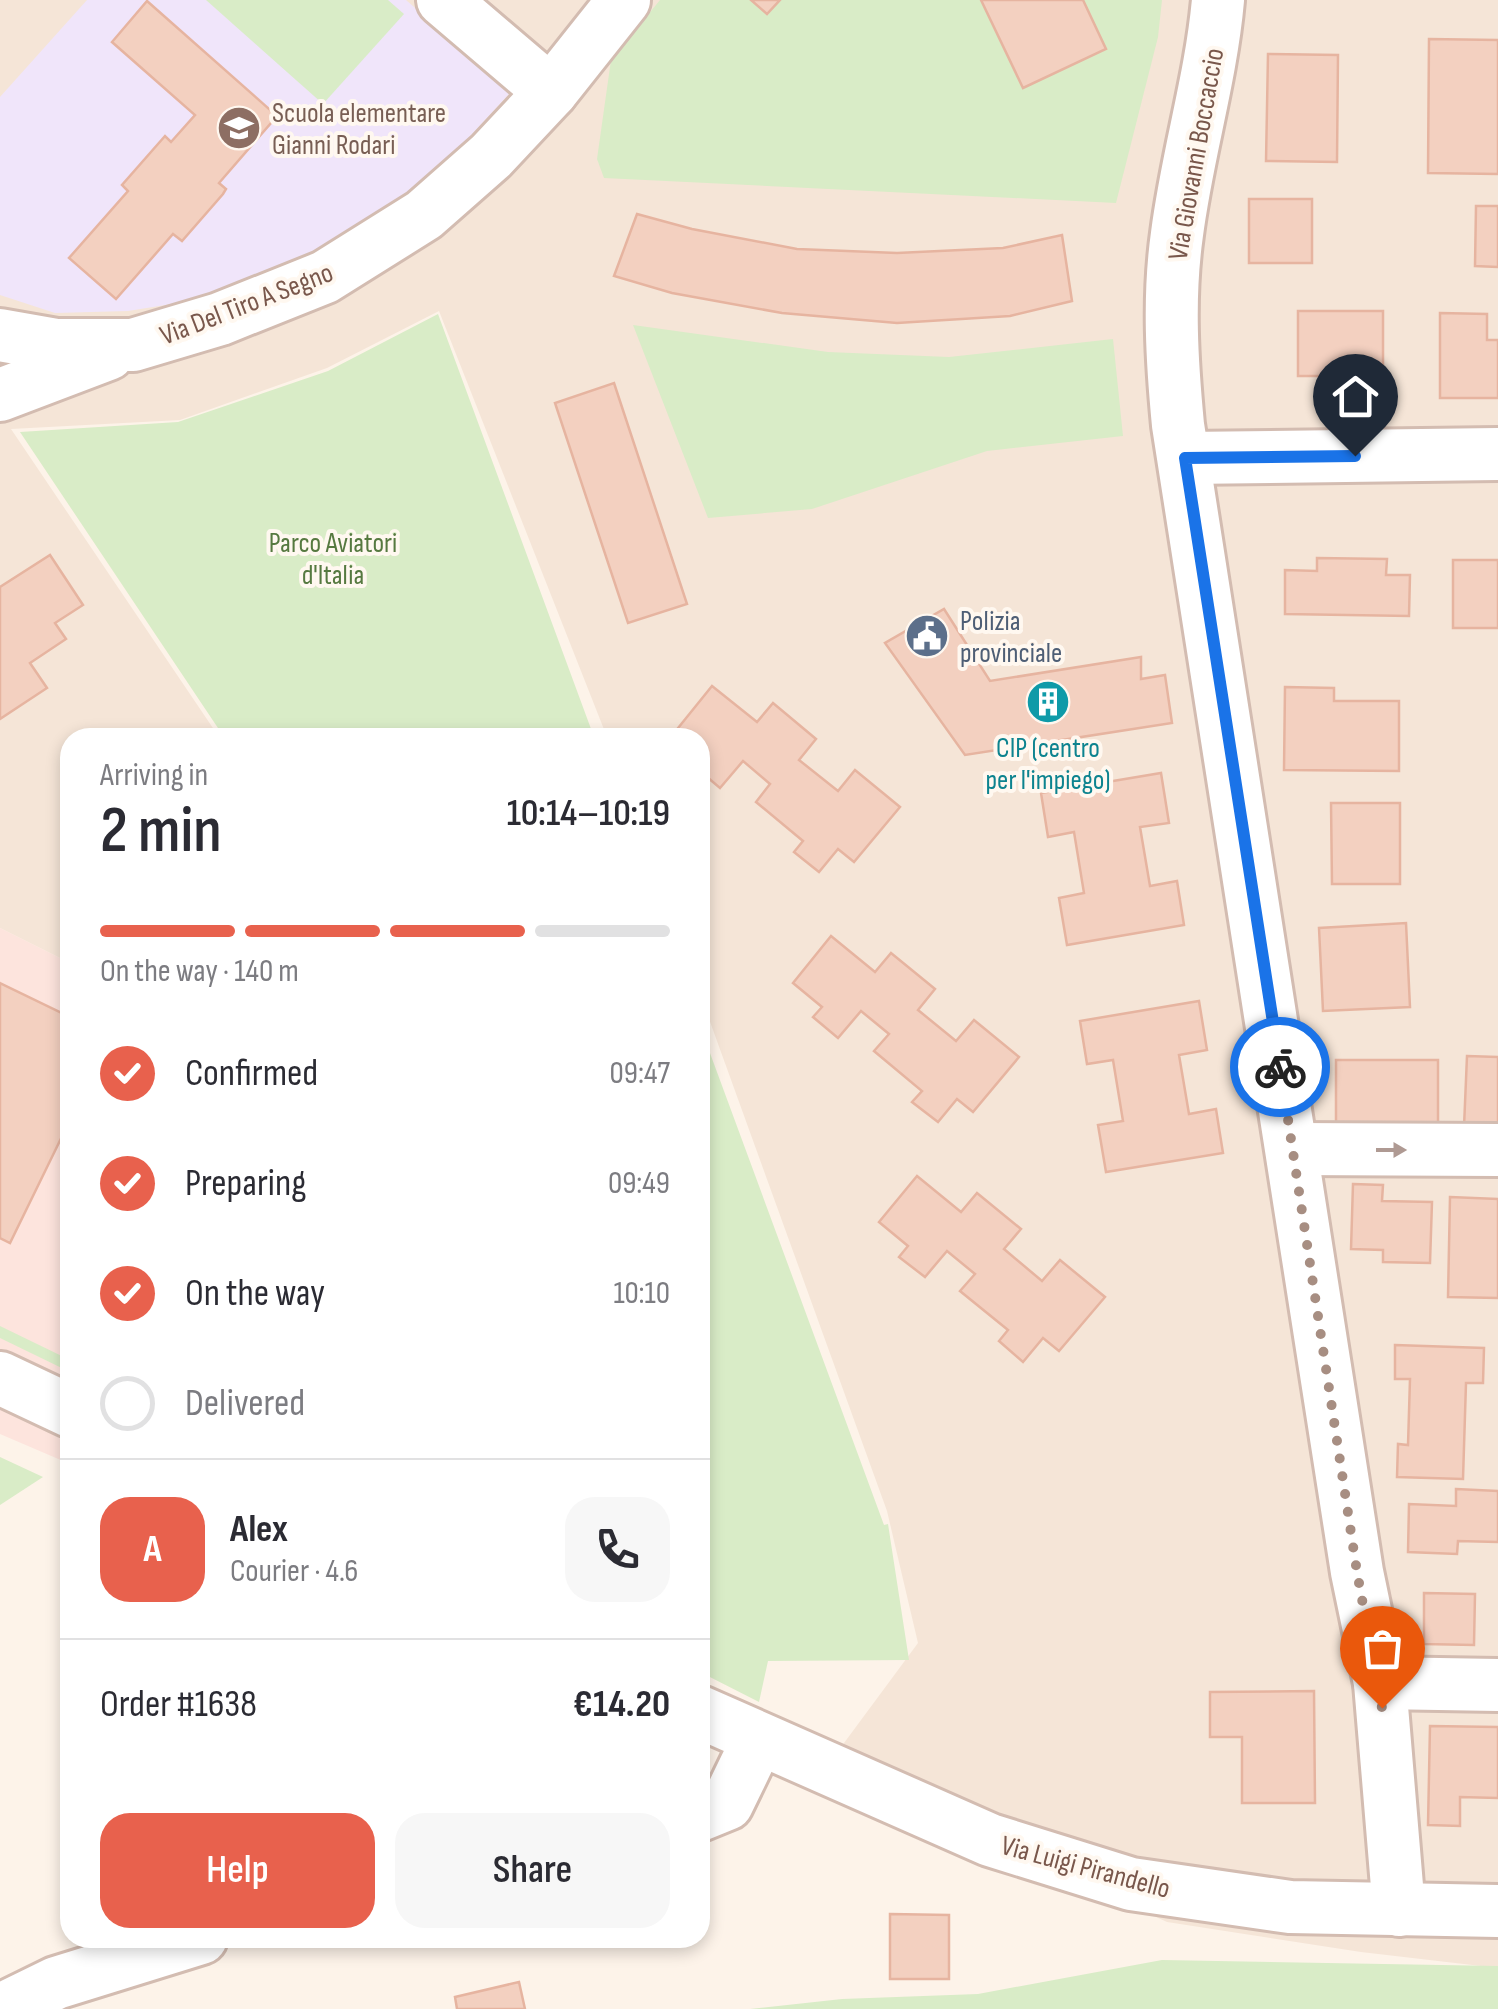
<!DOCTYPE html>
<meta charset="utf-8">
<style>
body{margin:0;font-family:"Sofia Sans Condensed",sans-serif;background:#f7f7f7;color:#2b2b33;height:100vh;display:flex;flex-direction:column;font-size:38px;white-space:nowrap}
*{box-sizing:border-box;margin:0}
p{font-size:32px;color:#7c7c81}
.icon{flex:none;width:55px;height:55px;fill:none;stroke:currentColor;stroke-width:2;stroke-linecap:round;stroke-linejoin:round}
.map{position:relative;flex:1;overflow:hidden}
.details{position:absolute;left:60px;top:728px;width:650px;height:1220px;display:flex;flex-direction:column;background:#fff;border-radius:30px;box-shadow:0 5px 15px #0003}
.details>*{flex:none}
.pin{position:absolute;display:grid;place-items:center;width:85px;height:85px;color:#fff;margin:-102px -42px;border-radius:50% 50% 50% 0;rotate:-45deg;box-shadow:0 0 10px #0007}
.pin .icon{rotate:45deg}
.courier{position:absolute;display:grid;place-items:center;width:100px;height:100px;margin:-50px;border:8px solid #1a73e8;border-radius:50%;background:#fff;color:#222;box-shadow:0 2px 12px #0007}
.summary em{font-style:normal;font-weight:600}
.summary div{display:flex;flex-direction:column-reverse}
.summary{display:flex;align-items:center;justify-content:space-between;height:170px;padding:0 40px}
h1{font-size:65px;font-weight:600;line-height:75px}
.bar{display:grid;grid-template-columns:repeat(4,1fr);gap:15px 10px;align-content:center;height:120px;padding:0 40px}
.bar i{height:12px;border-radius:8px;background:#e1e1e2}
.bar .current{background:#e8614d}
.bar p{grid-column:span 4}
.line{display:flex;align-items:center;gap:25px;padding:0 40px;border-top:2px solid #e1e1e2}
.line div{flex:1}
.round{display:grid;place-items:center;flex:none;width:105px;height:105px;border-radius:30px;background:#f7f7f7}
ol{padding:0 40px;list-style:none}
li{display:flex;align-items:center;gap:30px;height:110px}
li p{margin-inline-start:auto}
li .icon{padding:10px;border-radius:50%;background:#e8614d;color:#fff;stroke-width:4}
li:last-child{color:#7c7c81}
li i{width:55px;height:55px;border:5px solid #e1e1e2;border-radius:50%}
.primary-button{display:flex;gap:20px;margin-top:auto;padding:20px 40px}
.primary-button a{flex:1;height:115px;border-radius:30px;background:#e8614d;color:#fff;font-size:40px;font-weight:600;line-height:115px;text-align:center}
.primary-button a+a{background:#f7f7f7;color:#2b2b33}
.map>svg:first-child{display:block}
</style>
<div class="map">
<svg width="1498" height="2009" viewBox="0 0 1498 2009">
<rect width="100%" height="100%" fill="#fdf3e9"/>
<!-- residential -->
<path fill="#f5e5d7" d="M0,0H1498V1968L1361,1952L1167,1922L827,1766L918,1643L887,1511L700,994V738L607,737L439,311L327,368L180,420L11,429L219,737L70,738V963L0,928Z"/>
<!-- commercial -->
<path fill="#fde4dd" d="M0,928L70,963V1464L0,1434Z"/>
<!-- education -->
<path fill="#f0e5fa" d="M87,0H406L511,92L450,158L342,248L253,291L128,311L55,313L0,295V97Z"/>
<!-- green -->
<g fill="#d9ecc7">
<path d="M206,0H388L404,14L323,104Z"/>
<path d="M660,0H1162L1158,37L1116,203L604,178L597,159L611,60Z"/>
<path d="M438,314L594,737H224L20,432L178,422L328,371Z"/>
<path d="M633,325L828,352L949,357L1113,339L1123,436L987,451L812,509L708,518Z"/>
<path d="M700,1026L884,1525L888,1524L909,1660L768,1661L759,1702L700,1672Z"/>
<path d="M0,1326L70,1360V1372L0,1338Z"/>
<path d="M0,1457L43,1477L0,1505Z"/>
<path d="M1162,1960L1498,1966V2009H750L842,1999L978,1994Z"/>
</g>
<!-- building -->
<g fill="#f3d0c0" stroke="#e6b4a0" stroke-width="2.5">
<path d="M751,0H780L767,14Z"/>
<path d="M981,0H1083L1106,49L1023,88Z"/>
<path d="M147,1L277,116L219,183L226,189L223,194L182,241L173,234L116,299L69,258L128,191L122,185L165,136L171,142L195,115L112,42Z"/>
<path d="M1429,39L1498,40V174L1428,173Z"/>
<path d="M1268,54L1338,55L1337,162L1266,161Z"/>
<rect x="1249" y="199" width="63" height="64"/>
<path d="M1476,206H1498V267L1475,266Z"/>
<path d="M637,214L692,229L797,249L897,253L1003,248L1062,235L1072,301L1010,316L897,323L782,313L672,293L614,276Z"/>
<rect x="1298" y="311" width="85" height="65"/>
<path d="M1440,313L1487,314V340H1498V398H1440Z"/>
<path d="M614,383L687,604L628,623L555,403Z"/>
<path d="M50,555L83,605L55,623L66,639L30,663L47,688L0,719V587Z"/>
<path d="M1317,558L1387,559L1386,575H1410L1409,616L1285,614V570L1317,571Z"/>
<rect x="1453" y="560" width="45" height="68"/>
<path d="M944,609L990,681L1141,657V679L1165,675L1172,723L965,755L885,643Z"/>
<path d="M712,686L757,722L773,703L816,739L799,760L838,791L855,770L900,807L854,862L838,849L819,872L794,852L803,841L756,802L770,784L743,761L720,788L700,771L703,757L700,754V738H680L674,733Z"/>
<path d="M1285,687L1334,688V701H1399V771L1284,770Z"/>
<path d="M1161,773L1169,823L1140,827L1150,886L1177,881L1184,925L1067,945L1059,898L1084,893L1074,832L1048,837L1041,793Z"/>
<path d="M1331,803H1400V884H1332Z"/>
<path d="M1406,923L1410,1007L1323,1011L1319,928Z"/>
<path d="M831,936L875,972L891,953L935,989L918,1010L956,1041L974,1020L1019,1057L973,1112L957,1099L938,1122L912,1102L922,1091L874,1051L889,1034L861,1011L838,1038L813,1017L822,1007L793,983Z"/>
<path d="M0,983L70,1017V1120L10,1243L0,1238Z"/>
<path d="M1199,1001L1207,1050L1179,1055L1189,1114L1216,1109L1223,1153L1106,1172L1098,1125L1123,1121L1113,1060L1087,1064L1080,1021Z"/>
<path d="M1467,1056L1498,1057V1129L1464,1127Z"/>
<rect x="1336" y="1060" width="102" height="63"/>
<path d="M917,1176L961,1212L977,1193L1021,1229L1004,1249L1042,1281L1060,1260L1105,1297L1059,1351L1043,1338L1023,1362L999,1341L1008,1330L960,1291L975,1274L947,1251L925,1277L899,1257L908,1246L879,1222Z"/>
<path d="M1353,1184L1383,1185L1382,1201L1432,1202L1430,1263L1383,1262V1250L1351,1249Z"/>
<path d="M1450,1197L1498,1199V1298L1448,1297Z"/>
<path d="M1395,1345L1484,1348L1483,1383H1466L1463,1479L1397,1477L1398,1444L1408,1445L1410,1379H1395Z"/>
<path d="M1456,1489L1498,1491V1542L1458,1541L1457,1554L1408,1552L1409,1504L1456,1506Z"/>
<path d="M1424,1593L1475,1594L1474,1645L1424,1644Z"/>
<path d="M1314,1691L1315,1803H1242V1737H1210V1692Z"/>
<path d="M1430,1726L1498,1727V1798L1460,1797V1826L1428,1825Z"/>
<path d="M890,1914L949,1915V1979H890Z"/>
<path d="M519,1982L525,2009H457L455,1997Z"/>
</g>
<g fill="none" stroke-linecap="round" stroke-linejoin="round">
<!-- minor casing -->
<g stroke="#d3bcb1" stroke-width="58">
<g id="minor">
<path d="M443,0L551,92"/>
<path d="M1218,0C1211,79 1187,155 1177,234C1168,298 1172,362 1178,425L1357,1572L1380,1683L1399,1910"/>
<path d="M0,335L57,345H133L220,319L325,277L424,215L491,156L551,92L624,0"/>
<path d="M0,395L108,354"/>
<path d="M1185,458L1498,454"/>
<path d="M1294,1149L1498,1150"/>
<path d="M0,1378L70,1411"/>
<path d="M1380,1683L1498,1685"/>
<path d="M700,1712L990,1840L1131,1884L1290,1907L1498,1911"/>
<path d="M700,1815L727,1804L758,1740"/>
<path d="M3,2009L56,1983L201,1938"/>
</g>
</g>
<!-- minor -->
<use href="#minor" stroke="#fff" stroke-width="52"/>
</g>
<!-- one-way arrows -->
<defs><path id="oneway-solid" d="M-6-.8H1V-3.2L6.5 0L1 3.2V.8H-6Z" transform="scale(2.5)"/></defs>
<use fill="#af9a93" href="#oneway-solid" transform="translate(1391 1150)"/>
<g fill="none" stroke-linecap="round" stroke-linejoin="round">
<!-- done -->
<path stroke="#a78e82" stroke-width="10" stroke-dasharray="0 18" d="M1280,1067L1357,1572L1382,1708"/>
<!-- route -->
<path stroke="#1a73e8" stroke-width="12" d="M1280,1067L1185,458L1355,456"/>
</g>
<!-- icons -->
<defs>
<g id="school-disc" transform="scale(2.25)"><circle r="9.5" fill="#8d6e63" stroke="#fff8f0"/><path d="M0-5L7-2L0 1L-7-2ZM-4 1L0 2.5L4 1V4Q0 6-4 4Z" fill="#fff"/></g>
<g id="civic-disc" transform="scale(2.25)"><circle r="9.5" fill="#5c6f8a" stroke="#fff8f0"/><path d="M-.6-6.5H3V-4.5H.6V-3L4-1V1h2V6H-6V1h2V-1L-.6-3ZM-1.2 2.5V6h2.4V2.5Z" fill="#fff"/></g>
<g id="building-disc" transform="scale(2.25)"><circle r="9.5" fill="#0f9aa8" stroke="#fff8f0"/><path d="M-4-6H4V6H1V3H-1V6H-4ZM-2.5-4.3h1.7v1.8h-1.7ZM.8-4.3h1.7v1.8H.8ZM-2.5-1h1.7V.8h-1.7ZM.8-1h1.7V.8H.8Z" fill="#fff"/></g>
</defs>
<g fill-rule="evenodd">
<use href="#school-disc" x="239" y="128"/>
<use href="#civic-disc" x="927" y="636"/>
<use href="#building-disc" x="1048" y="702"/>
</g>
<g text-anchor="middle" stroke-width="8" stroke-linejoin="round" paint-order="stroke">
<!-- education labels -->
<g font-size="28" fill="#785e54" stroke="#fff8f0" text-anchor="start">
<text x="272" y="122">Scuola elementare<tspan x="272" dy="32">Gianni Rodari</tspan></text>
</g>
<!-- street labels -->
<g font-size="28" fill="#79574b" stroke="#fff8f0">
<text transform="translate(1195 154) rotate(-80)" y="10">Via Giovanni Boccaccio</text>
<text transform="translate(246 303) rotate(-21)" y="10">Via Del Tiro A Segno</text>
<text transform="translate(1086 1866) rotate(15)" y="10">Via Luigi Pirandello</text>
</g>
<!-- park labels -->
<g font-size="28" fill="#567940" stroke="#fff8f0">
<text x="333" y="552">Parco Aviatori<tspan x="333" dy="32">d'Italia</tspan></text>
</g>
<!-- service labels -->
<g font-size="28" fill="#4e5e75" stroke="#fff8f0" text-anchor="start">
<text x="960" y="630">Polizia<tspan x="960" dy="32">provinciale</tspan></text>
</g>
<!-- culture labels -->
<g font-size="28" fill="#0d838f" stroke="#fff8f0">
<text x="1048" y="757">CIP (centro<tspan x="1048" dy="32">per l'impiego)</tspan></text>
</g>
</g>
</svg>
<div class="pin" style="left:1382px;top:1708px;background:#ea580c"><svg class="icon" aria-label="bag" viewBox="0 0 24 24"><path d="M5 8h14l-1 12H6zM9 8a3 3 0 0 1 6 0"/></svg></div>
<div class="pin" style="left:1355px;top:456px;background:#1f2937"><svg class="icon" aria-label="home" viewBox="0 0 24 24"><path d="M3 11l9-7 9 7M6 9v11h12V9"/></svg></div>
<div class="courier" style="left:1280px;top:1067px"><svg class="icon" aria-label="bike" viewBox="0 0 24 24"><circle cx="6" cy="16" r="4"/><circle cx="18" cy="16" r="4"/><path d="M6 16l4-8h5l3 8M10 8l3 8H6M13 5h3"/></svg></div>
<section class="details">
<div class="summary"><div><h1>2 min</h1><p>Arriving in</p></div><em>10:14–10:19</em></div>
<div class="bar"><i class="current"></i><i class="current"></i><i class="current"></i><i></i><p>On the way · 140 m</p></div>
<ol>
<li><svg class="icon" aria-label="check" viewBox="0 0 24 24"><path d="M5 12l5 5 9-10"/></svg>Confirmed<p>09:47</p></li>
<li><svg class="icon" aria-label="check" viewBox="0 0 24 24"><path d="M5 12l5 5 9-10"/></svg>Preparing<p>09:49</p></li>
<li><svg class="icon" aria-label="check" viewBox="0 0 24 24"><path d="M5 12l5 5 9-10"/></svg>On the way<p>10:10</p></li>
<li><i></i>Delivered</li>
</ol>
<div class="line" style="height:180px"><b class="round" style="background:#e8614d;color:#fff">A</b><div><b>Alex</b><p>Courier · 4.6</p></div><a class="round"><svg class="icon" aria-label="phone" viewBox="0 0 24 24"><path d="M5 4h4l2 5-3 2q2 4 5 5l2-3 5 2v4C11 20 4 13 5 4z"/></svg></a></div>
<div class="line" style="height:130px"><div>Order #1638</div><b>€14.20</b></div>
<div class="primary-button"><a>Help</a><a>Share</a></div>
</section>
</div>
